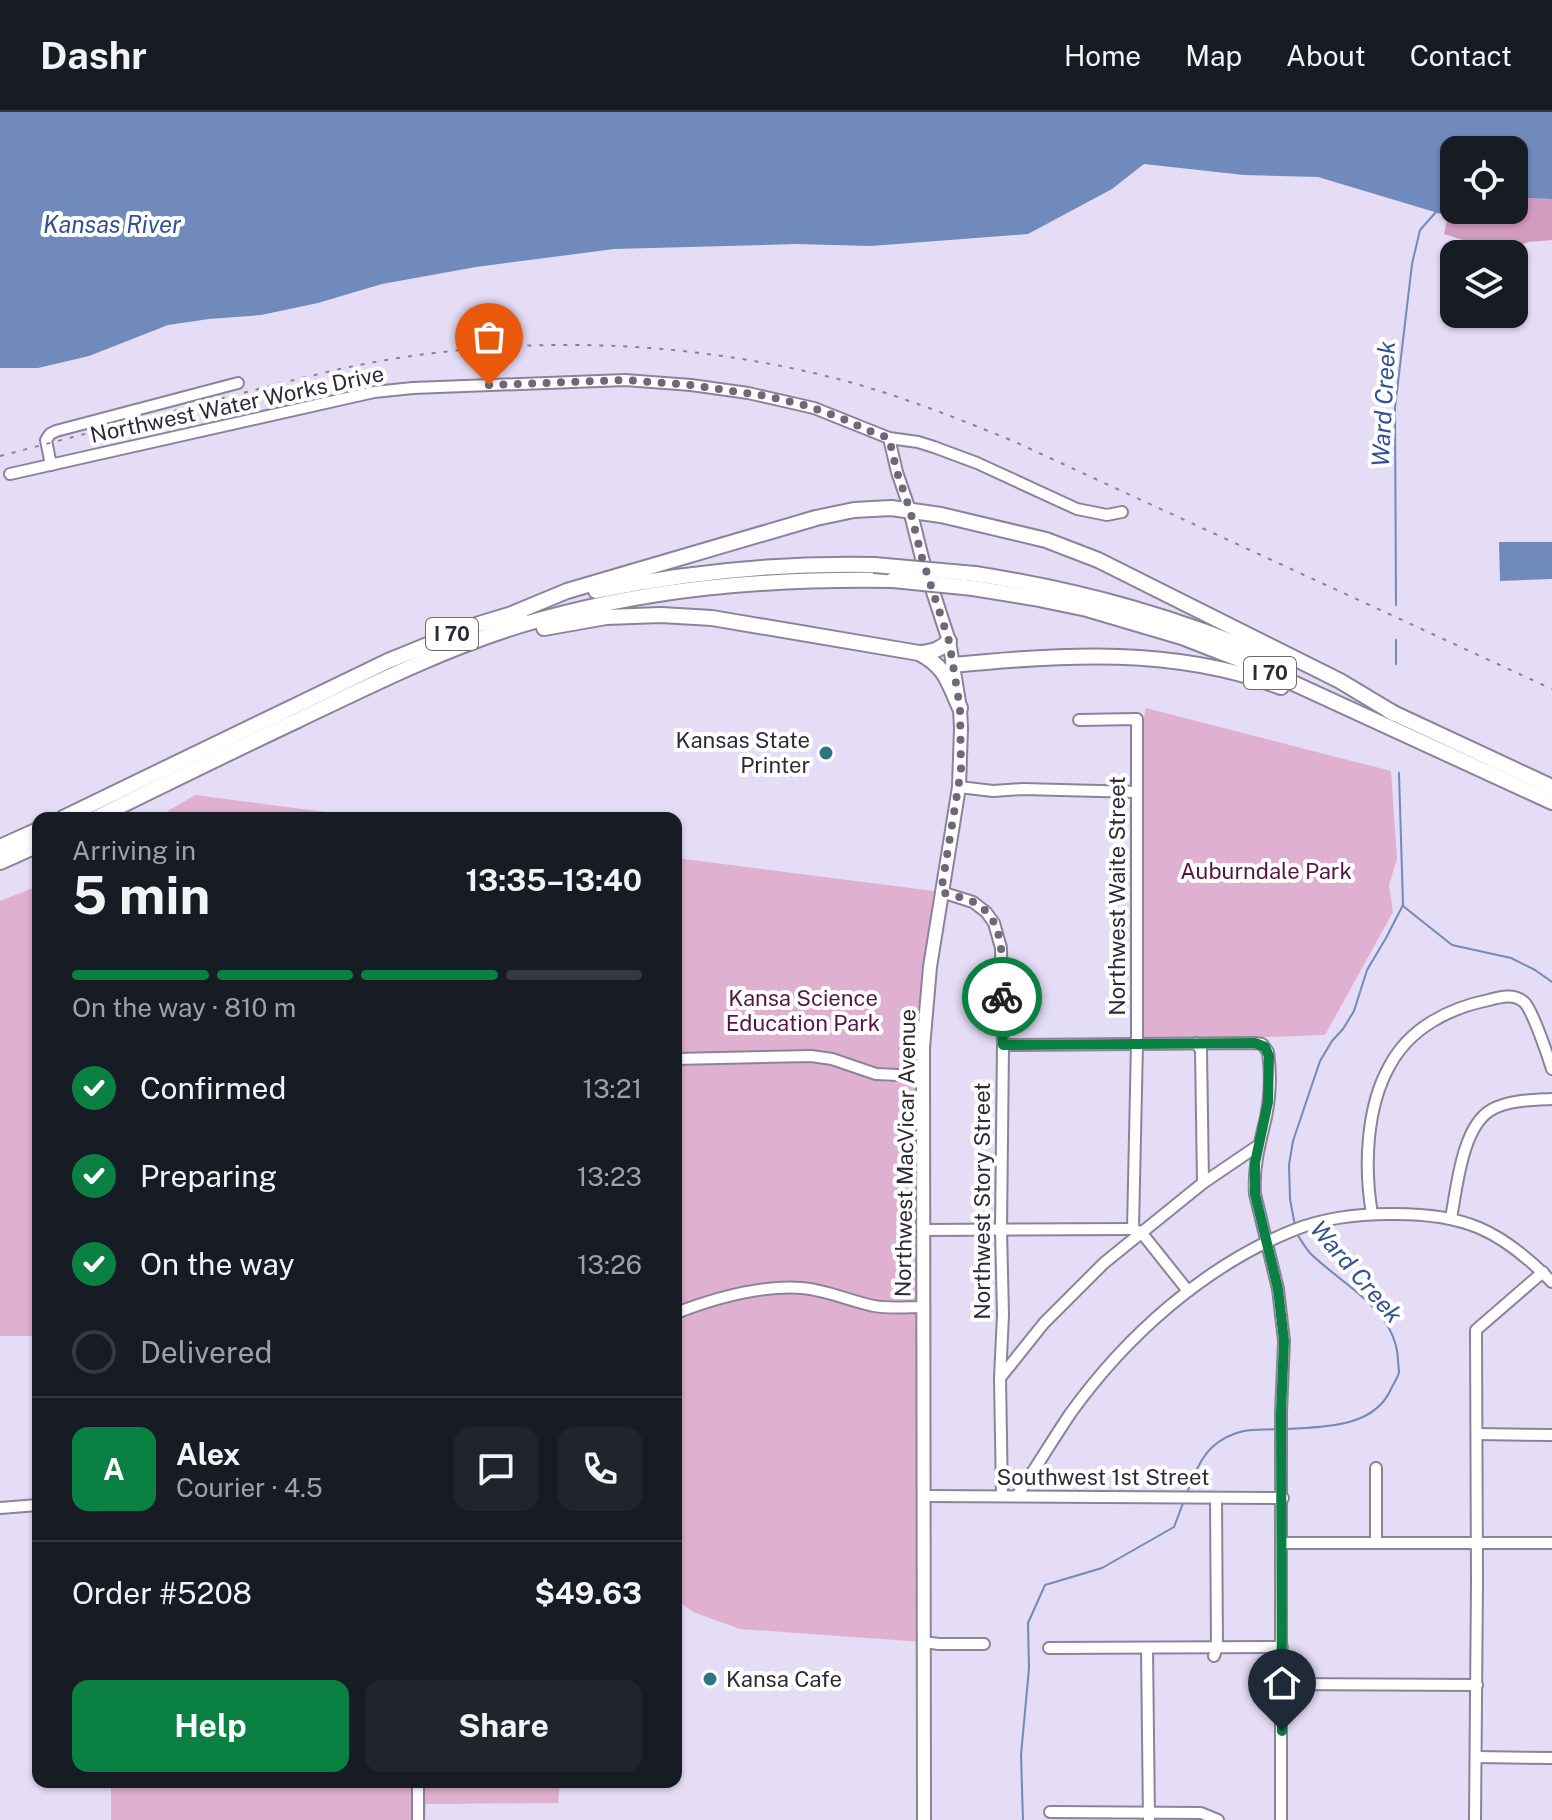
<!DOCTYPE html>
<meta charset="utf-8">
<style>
body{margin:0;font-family:"Public Sans",sans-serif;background:#20242c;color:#f1f3f6;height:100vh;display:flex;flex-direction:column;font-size:30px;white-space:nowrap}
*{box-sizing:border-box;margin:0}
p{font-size:26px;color:#9ea1a6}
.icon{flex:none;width:44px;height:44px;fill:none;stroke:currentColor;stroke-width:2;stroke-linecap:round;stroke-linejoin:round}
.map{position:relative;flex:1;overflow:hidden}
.panel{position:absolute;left:32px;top:700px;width:650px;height:976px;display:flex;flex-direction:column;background:#171b24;border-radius:16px;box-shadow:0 2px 6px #0004}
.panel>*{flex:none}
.fabs{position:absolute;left:1440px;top:24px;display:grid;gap:16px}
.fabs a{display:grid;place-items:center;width:88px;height:88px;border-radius:16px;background:#171b24;box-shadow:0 2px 6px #0004;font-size:40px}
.pin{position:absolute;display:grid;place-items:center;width:68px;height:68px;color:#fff;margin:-82px -34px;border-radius:50% 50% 50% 0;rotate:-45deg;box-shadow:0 0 8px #0007}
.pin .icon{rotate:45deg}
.courier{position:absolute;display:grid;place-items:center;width:80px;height:80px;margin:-40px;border:6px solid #0b8043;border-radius:50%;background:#fff;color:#222;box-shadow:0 2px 10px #0007}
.headline em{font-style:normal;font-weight:700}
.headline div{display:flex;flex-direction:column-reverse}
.headline{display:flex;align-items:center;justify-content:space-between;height:136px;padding:0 40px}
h1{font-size:52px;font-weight:700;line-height:60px}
.bar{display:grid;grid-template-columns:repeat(4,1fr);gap:12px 8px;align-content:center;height:96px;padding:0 40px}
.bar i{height:10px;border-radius:6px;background:#363941}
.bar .on{background:#0b8043}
.bar p{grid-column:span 4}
.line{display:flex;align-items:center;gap:20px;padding:0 40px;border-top:2px solid #363941}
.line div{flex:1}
.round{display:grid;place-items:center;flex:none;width:84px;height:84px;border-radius:16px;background:#20242c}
ol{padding:0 40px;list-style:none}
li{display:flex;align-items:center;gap:24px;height:88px}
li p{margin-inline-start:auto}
li .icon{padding:8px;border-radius:50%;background:#0b8043;color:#fff;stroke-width:4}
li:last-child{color:#9ea1a6}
li i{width:44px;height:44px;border:4px solid #363941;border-radius:50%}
.button{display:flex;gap:16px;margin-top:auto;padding:16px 40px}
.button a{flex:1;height:92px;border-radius:16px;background:#0b8043;color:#fff;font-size:32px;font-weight:700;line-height:92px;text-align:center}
.button a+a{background:#20242c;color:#f1f3f6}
header{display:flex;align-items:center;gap:48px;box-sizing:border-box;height:112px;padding:0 40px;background:#171b24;border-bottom:2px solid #363941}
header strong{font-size:38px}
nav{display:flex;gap:44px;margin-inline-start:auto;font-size:28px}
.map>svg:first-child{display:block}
</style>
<header>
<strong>Dashr</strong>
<nav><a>Home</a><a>Map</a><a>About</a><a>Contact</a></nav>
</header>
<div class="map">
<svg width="1552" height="1708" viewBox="0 0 1552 1708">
<rect width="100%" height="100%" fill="#e5dcf6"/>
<!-- green -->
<g fill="#e0b0d0">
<path d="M1146,596L1391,659L1397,747L1389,773L1393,800L1325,923L1208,927H1143L1140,794V621Z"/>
<path d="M195,683L372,706H156Z"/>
<path d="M676,746L941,780L922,964L923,1530L740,1517L693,1500L676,1487Z"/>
<path d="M38,774V1224H0V789Z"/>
<path d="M108,1670H560L558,1691L426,1692L425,1708H111V1674Z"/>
</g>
<!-- forest -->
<path fill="#d29cc1" d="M1527,86L1552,87V128L1529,130L1501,140L1444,122L1448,104L1472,98H1514V88Z"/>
<!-- water -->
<g fill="#718abc">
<path d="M0,0H1552V87L1527,86L1514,88V38H1454V98H1472L1448,104L1318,65L1244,63L1144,52L1112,77L1028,122L871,134L796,132L614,137L476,155L382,172L318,191L261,203L209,207L168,213L89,244L38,256H0Z"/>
<path d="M1499,430H1552V467L1500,469Z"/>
</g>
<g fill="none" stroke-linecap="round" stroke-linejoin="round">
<!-- stream -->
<g stroke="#718abc" stroke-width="2">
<path d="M1396,493L1395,296L1412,152L1420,118L1436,100"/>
<path d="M1396,528V552"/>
<path d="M1403,794L1452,833L1511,846L1535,858L1552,870"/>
<path d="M1295,1114L1290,1087L1289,1053L1293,1029L1320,949L1332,929L1343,917L1354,899L1367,858L1386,826L1403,793L1399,661"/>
<path d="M1287,1317C1323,1315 1374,1316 1391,1277C1393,1272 1398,1266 1399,1260C1399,1256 1398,1252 1398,1248C1396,1197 1342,1173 1310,1141C1305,1135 1300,1127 1296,1120"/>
<path d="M1187,1381C1198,1350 1209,1327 1244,1319C1254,1317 1266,1318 1276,1317"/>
<path d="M1023,1708L1021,1643L1029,1556L1028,1511L1045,1473L1102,1456L1174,1415L1183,1391"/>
</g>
<!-- minor casing -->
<g stroke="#8c839b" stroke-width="14">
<g id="minor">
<path d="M889,326L897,360L910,398"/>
<path d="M51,353L46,328L50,322L56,319L238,271"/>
<path d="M10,362L374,280L413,276L625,268L691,273L748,281L814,296L889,326L918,330L934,335L977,351L1077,397L1107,403L1122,400"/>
<path d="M1079,608L1137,607V932L1133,1117"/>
<path d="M959,675L993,679L1023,677L1137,680"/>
<path d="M941,780L973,790L986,800L994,811L1001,836L1003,933L1001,1118L1003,1203L1000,1266L1002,1384"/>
<path d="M1196,931L1201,938L1203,1071"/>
<path d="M1003,933L1255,931L1262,932L1268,940C1271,961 1270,985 1266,1005C1260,1031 1253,1055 1255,1082L1278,1177L1284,1229L1281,1300V1708"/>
<path d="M676,947L811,944L832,947L876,962L922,964"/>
<path d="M1372,1102C1364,1055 1366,995 1390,953C1410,916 1449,896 1489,888C1500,885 1514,881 1524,890C1532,897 1548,944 1552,957"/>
<path d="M1451,1106C1457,1075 1462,1015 1491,998C1508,988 1533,988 1552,987"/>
<path d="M923,1118L1133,1117"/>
<path d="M1135,1118L1141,1120L1188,1179"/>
<path d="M676,1201C715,1186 760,1173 802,1176C827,1178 849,1189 874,1194C890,1197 907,1195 923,1195"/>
<path d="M1000,1266L1044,1211L1104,1151L1203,1071L1259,1033"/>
<path d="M1477,1322L1552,1323"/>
<path d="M923,1384L1283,1386"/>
<path d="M1017,1384C1035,1357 1052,1329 1070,1302C1126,1224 1204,1154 1294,1118C1324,1106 1357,1102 1390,1102C1463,1101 1500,1117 1552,1170"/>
<path d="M0,1396L38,1393"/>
<path d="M1282,1431H1552"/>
<path d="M1376,1431V1356"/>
<path d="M923,1530L939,1532H984"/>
<path d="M1049,1536L1282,1535"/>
<path d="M1147,1536L1149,1708"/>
<path d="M1214,1544L1217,1535L1216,1386"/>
<path d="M1282,1572L1477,1573"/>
<path d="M1476,1645L1552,1646"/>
<path d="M418,1670V1708"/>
<path d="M1050,1700L1201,1701L1218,1708"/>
<path d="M1475,1708L1477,1469L1476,1218L1543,1160"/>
</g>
</g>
<!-- major casing -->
<g stroke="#8c839b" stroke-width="16">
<path id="major" d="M910,398L922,446L949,529L960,596L961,616L959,675L930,855L923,936L924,1708"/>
</g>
<!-- highway casing -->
<g stroke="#8c839b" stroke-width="18">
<g id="highway">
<path d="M975,462C1084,479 1181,506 1283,551"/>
<path d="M973,476L1034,486L1087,497L1182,525L1254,553L1552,690"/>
<path d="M596,479C688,460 780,451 874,453"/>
<path d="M514,501L567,479L816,406L854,398L891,396L941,403L1046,428L1098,448L1340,569L1395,602"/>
<path d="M544,516L606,505L661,503L712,506L919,541C946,555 948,570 960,596"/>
<path d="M920,541C932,540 940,538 949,529"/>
<path d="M953,553C1063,542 1176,535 1281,575"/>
<path d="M1389,599L1552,675"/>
<path d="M63,706L388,549L479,512L522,499"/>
<path d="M96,706C163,673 230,640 298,608C371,573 443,537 521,513C645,476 764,466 893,468"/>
<path d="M0,735L38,718"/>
<path d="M0,750L38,733"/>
</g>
</g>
<!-- minor -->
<use href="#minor" stroke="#fff" stroke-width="10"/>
<!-- major -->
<use href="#major" stroke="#fff" stroke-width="12"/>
<!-- highway -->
<use href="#highway" stroke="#fff" stroke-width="14"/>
<!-- rail -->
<path stroke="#888294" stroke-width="2" stroke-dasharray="4 8" stroke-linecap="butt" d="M0,344C72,325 144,307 216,288C267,275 318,261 369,251C526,222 688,228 842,268C901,284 957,306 1013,329L1552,577"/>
<!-- highway-bridge casing -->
<g stroke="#8c839b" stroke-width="18" stroke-linecap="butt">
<g id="highway-bridge">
<path d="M874,453L975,462"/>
<path d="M893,468L973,476"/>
</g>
</g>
<!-- highway-bridge -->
<use href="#highway-bridge" stroke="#fff" stroke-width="14"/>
</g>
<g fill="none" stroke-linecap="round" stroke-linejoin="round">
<!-- done -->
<path stroke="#6e6878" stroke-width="8" stroke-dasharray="0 14.4" d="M489,273L625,268L691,273L766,284L801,292L839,305L872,320L889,326L897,360L910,398L922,446L949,529L960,596L961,658L941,780C953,784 967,786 977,792C1008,811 1001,855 1002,885"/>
<!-- route -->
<path stroke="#0b8043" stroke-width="10" d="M1002,885L1003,933L1255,931L1265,935L1269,944L1268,990L1255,1051V1082L1278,1177L1284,1229L1281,1300L1282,1619"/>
</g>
<!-- markers -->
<g fill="#2e767f" stroke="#fff" stroke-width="3">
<circle cx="826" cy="641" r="8"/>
<circle cx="710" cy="1567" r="8"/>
</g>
<g text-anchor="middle" stroke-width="8" stroke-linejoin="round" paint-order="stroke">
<!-- shield labels -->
<g fill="#fff" stroke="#6d6a71" stroke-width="2">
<rect x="426" y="506" width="52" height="32" rx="6"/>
<rect x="1244" y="545" width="52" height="32" rx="6"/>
</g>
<g font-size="20" font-weight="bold" fill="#2e2a34">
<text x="452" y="529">I 70</text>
<text x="1270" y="568">I 70</text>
</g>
<!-- street labels -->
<g font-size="22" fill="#2e2a34" stroke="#fff">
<text transform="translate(237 292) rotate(-12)" y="8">Northwest Water Works Drive</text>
<text transform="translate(1117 784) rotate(-90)" y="8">Northwest Waite Street</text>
<text transform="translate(905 1041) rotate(-89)" y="8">Northwest MacVicar Avenue</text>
<text transform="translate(982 1089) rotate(-90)" y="8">Northwest Story Street</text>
<text x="1103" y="1373">Southwest 1st Street</text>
</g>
<!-- poi labels -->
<g font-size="22" fill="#2e2a34" stroke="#fff" text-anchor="end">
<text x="810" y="636">Kansas State<tspan x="810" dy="25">Printer</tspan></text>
<text x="726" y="1575" text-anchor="start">Kansa Cafe</text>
</g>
<!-- park labels -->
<g font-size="22" fill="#551646" stroke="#fff">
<text x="1266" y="767">Auburndale Park</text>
<text x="803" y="894">Kansa Science<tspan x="803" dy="25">Education Park</tspan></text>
</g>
<!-- water labels -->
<g font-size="24" font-style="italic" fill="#325190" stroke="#fff">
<text x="112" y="121">Kansas River</text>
<text transform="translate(1384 292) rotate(-87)" y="8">Ward Creek</text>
<text transform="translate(1356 1160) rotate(49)" y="8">Ward Creek</text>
</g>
</g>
</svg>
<div class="fabs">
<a><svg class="icon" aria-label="locate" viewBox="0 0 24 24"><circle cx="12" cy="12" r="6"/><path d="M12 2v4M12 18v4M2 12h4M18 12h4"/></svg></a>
<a><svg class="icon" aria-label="layers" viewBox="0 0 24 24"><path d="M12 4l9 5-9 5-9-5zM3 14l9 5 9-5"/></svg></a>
</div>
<div class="pin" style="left:489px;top:273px;background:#ea580c"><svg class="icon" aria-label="bag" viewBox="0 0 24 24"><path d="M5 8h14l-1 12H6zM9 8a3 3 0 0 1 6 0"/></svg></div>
<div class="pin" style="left:1282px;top:1619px;background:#1f2937"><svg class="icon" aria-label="home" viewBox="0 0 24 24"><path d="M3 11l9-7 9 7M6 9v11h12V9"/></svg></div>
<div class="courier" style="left:1002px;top:885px"><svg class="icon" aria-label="bike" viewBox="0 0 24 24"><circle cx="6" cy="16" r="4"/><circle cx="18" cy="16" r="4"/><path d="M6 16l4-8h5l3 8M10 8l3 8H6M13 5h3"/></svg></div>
<section class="panel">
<div class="headline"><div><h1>5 min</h1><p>Arriving in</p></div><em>13:35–13:40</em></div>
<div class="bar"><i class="on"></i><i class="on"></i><i class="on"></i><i></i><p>On the way · 810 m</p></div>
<ol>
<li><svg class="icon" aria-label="check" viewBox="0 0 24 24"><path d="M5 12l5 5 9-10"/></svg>Confirmed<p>13:21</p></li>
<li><svg class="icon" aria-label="check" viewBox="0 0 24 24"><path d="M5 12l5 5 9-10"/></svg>Preparing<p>13:23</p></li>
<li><svg class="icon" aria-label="check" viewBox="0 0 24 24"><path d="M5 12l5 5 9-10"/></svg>On the way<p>13:26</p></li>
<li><i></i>Delivered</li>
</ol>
<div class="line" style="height:144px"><b class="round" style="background:#0b8043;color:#fff">A</b><div><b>Alex</b><p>Courier · 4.5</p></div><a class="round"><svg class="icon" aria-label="chat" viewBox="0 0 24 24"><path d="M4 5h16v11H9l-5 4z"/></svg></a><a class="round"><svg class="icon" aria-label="phone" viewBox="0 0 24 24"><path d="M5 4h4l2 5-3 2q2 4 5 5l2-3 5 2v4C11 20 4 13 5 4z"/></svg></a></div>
<div class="line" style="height:104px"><div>Order #5208</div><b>$49.63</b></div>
<div class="button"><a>Help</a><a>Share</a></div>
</section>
</div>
